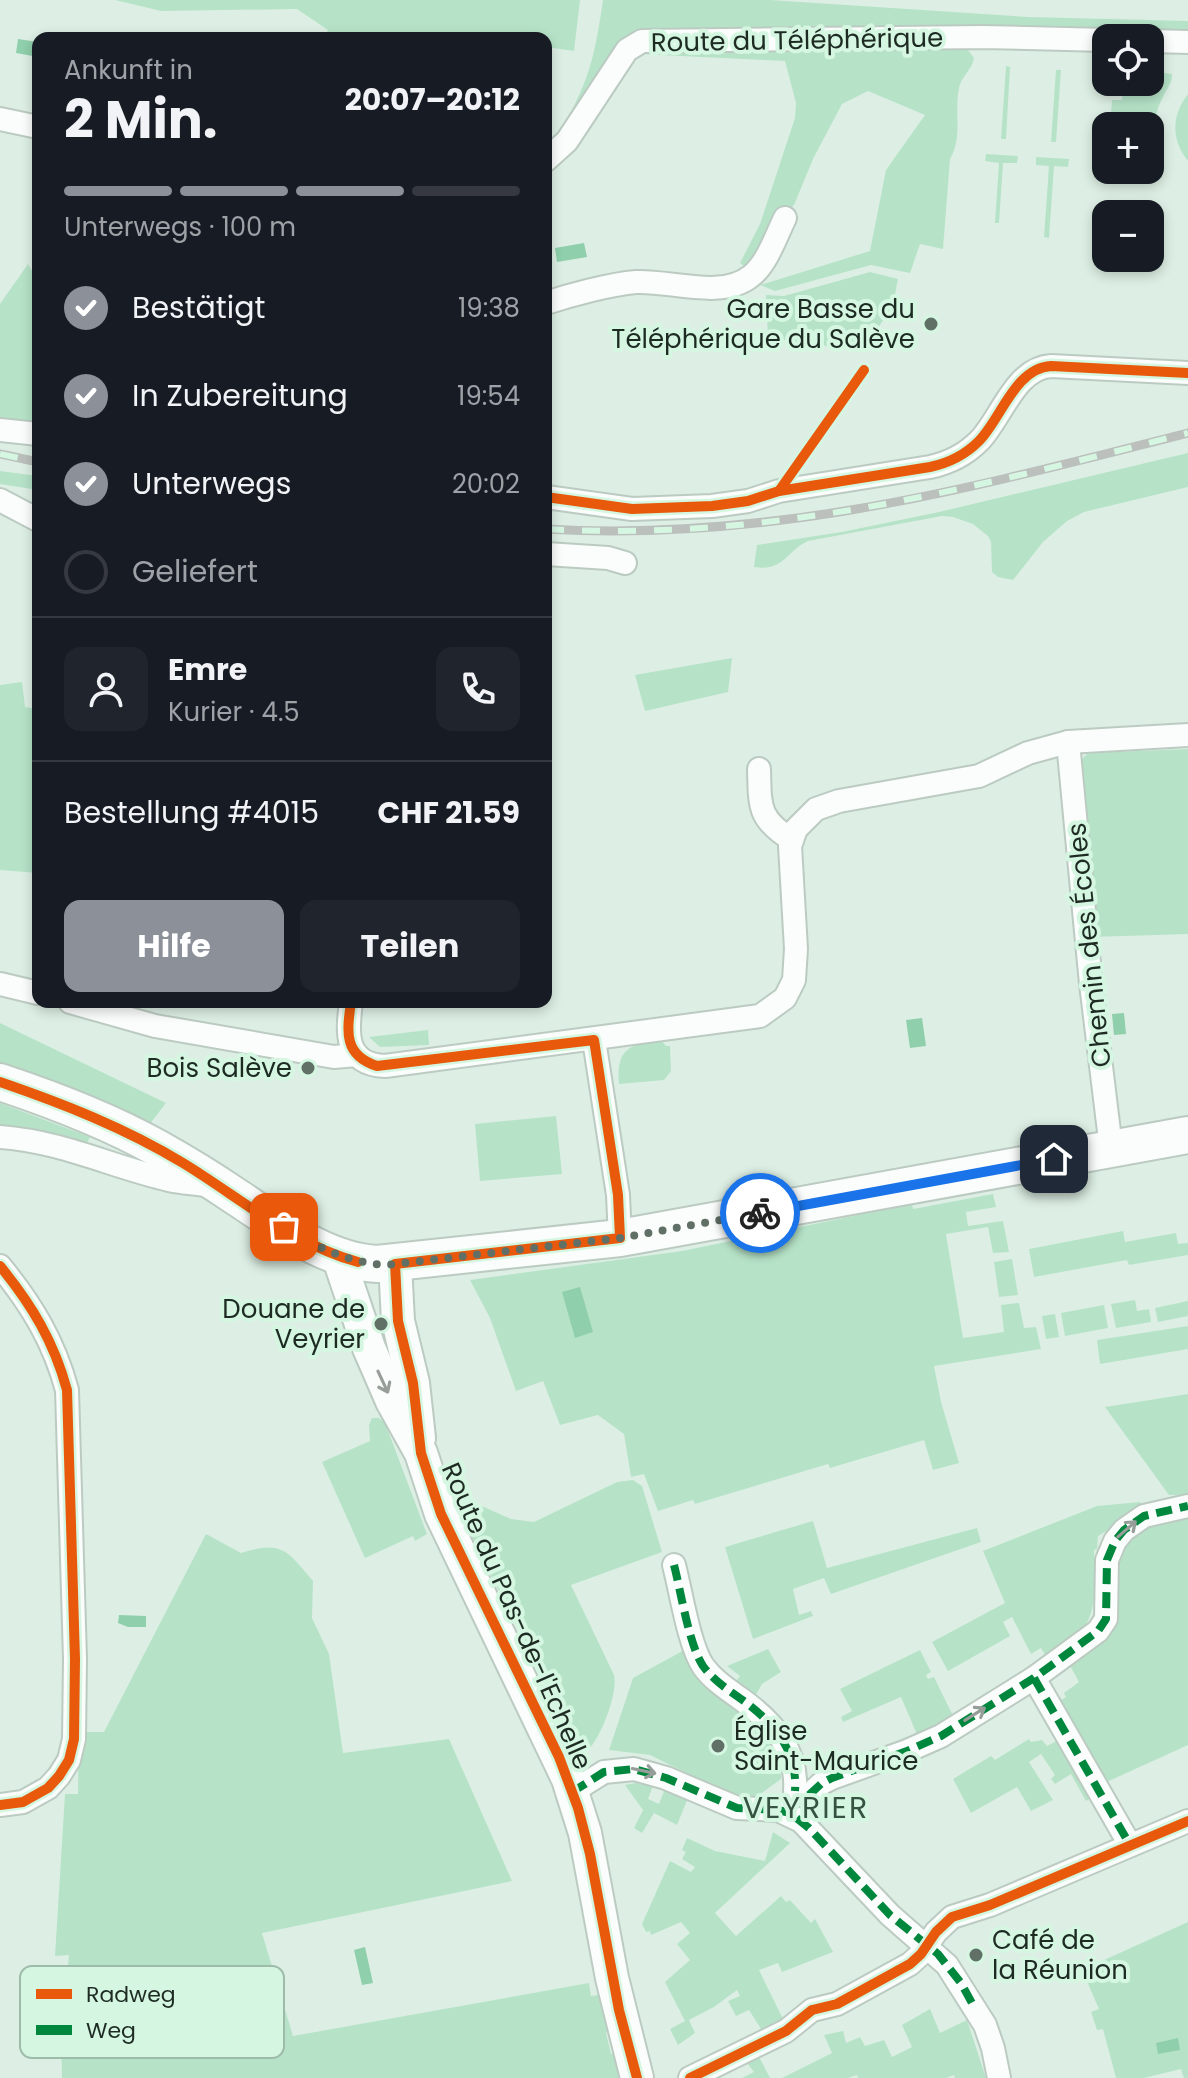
<!DOCTYPE html>
<html lang="de">
<meta charset="utf-8">
<style>
body{margin:0;font-family:Poppins,sans-serif;background:#20242c;color:#f1f3f6;height:100vh;display:flex;flex-direction:column;font-size:30px;white-space:nowrap}
*{box-sizing:border-box;margin:0}
p{font-size:26px;color:#9ea1a6}
.icon{flex:none;width:44px;height:44px;fill:none;stroke:currentColor;stroke-width:2;stroke-linecap:round;stroke-linejoin:round}
.map{position:relative;flex:1;overflow:hidden}
.sheet{position:absolute;left:32px;top:32px;width:520px;height:976px;display:flex;flex-direction:column;background:#171b24;border-radius:16px;box-shadow:0 4px 12px #0003}
.sheet>*{flex:none}
.fabs{position:absolute;left:1092px;top:24px;display:grid;gap:16px}
.fabs a{display:grid;place-items:center;width:72px;height:72px;border-radius:16px;background:#171b24;box-shadow:0 4px 12px #0003;font-size:40px}
.pin{position:absolute;display:grid;place-items:center;width:68px;height:68px;color:#fff;margin:-34px;border-radius:16px;box-shadow:0 4px 12px #0006}
.courier{position:absolute;display:grid;place-items:center;width:80px;height:80px;margin:-40px;border:6px solid #1a73e8;border-radius:50%;background:#fff;color:#222;box-shadow:0 2px 10px #0007}
.overview em{font-style:normal;font-weight:700}
.overview div{display:flex;flex-direction:column-reverse}
.overview{display:flex;align-items:center;justify-content:space-between;height:136px;padding:0 32px}
h1{font-size:52px;font-weight:700;line-height:60px}
.bar{display:grid;grid-template-columns:repeat(4,1fr);gap:12px 8px;align-content:center;height:96px;padding:0 32px}
.bar i{height:10px;border-radius:6px;background:#363941}
.bar .selected{background:#8c9099}
.bar p{grid-column:span 4}
.line{display:flex;align-items:center;gap:20px;padding:0 32px;border-top:2px solid #363941}
.line div{flex:1}
.round{display:grid;place-items:center;flex:none;width:84px;height:84px;border-radius:16px;background:#20242c}
ol{padding:0 32px;list-style:none}
li{display:flex;align-items:center;gap:24px;height:88px}
li p{margin-inline-start:auto}
li .icon{padding:8px;border-radius:50%;background:#8c9099;color:#fff;stroke-width:4}
li:last-child{color:#9ea1a6}
li i{width:44px;height:44px;border:4px solid #363941;border-radius:50%}
.action{display:flex;gap:16px;margin-top:auto;padding:16px 32px}
.action a{flex:1;height:92px;border-radius:16px;background:#8c9099;color:#fff;font-size:32px;font-weight:700;line-height:92px;text-align:center}
.action a+a{background:#20242c;color:#f1f3f6}
.map>svg:first-child{display:block}
</style>
<div class="map">
<svg width="1188" height="2078" viewBox="0 0 1188 2078">
<rect width="100%" height="100%" fill="#ddefe4"/>
<!-- green -->
<g fill="#b6e3c8">
<path d="M115,0H580L574,51L546,47V38H324L328,30L297,9L161,11Z"/>
<path d="M603,0H770L1029,17L1188,21V31L987,29L642,32L568,124L565,123C591,76 595,53 603,0Z"/>
<path d="M965,46L974,58C972,70 961,77 959,88C954,112 963,137 950,159L943,249L920,244L910,273L871,265L775,291L760,285L870,251L886,170L925,115L868,91L842,104L813,159L794,205L770,227L746,267L740,263L760,224L795,118L796,103L785,61L639,54L643,51Z"/>
<path d="M1006,66L1010,67L1006,139H1001Z"/>
<path d="M1056,70H1061L1056,142H1051Z"/>
<path d="M1150,71L1172,74C1172,84 1167,88 1163,97C1151,119 1152,143 1161,166L1150,165V126H1111L1120,125L1121,115L1111,114L1112,100H1122L1123,90L1112,89V82H1150Z"/>
<path d="M1188,94V161C1171,140 1171,116 1188,94Z"/>
<path d="M986,154L1018,156L1017,163H1003L999,223H995L999,163L985,161Z"/>
<path d="M1036,157L1069,159L1068,167L1054,166L1049,238L1044,237L1049,166L1036,165Z"/>
<path d="M28,264L38,282V421L0,419V304Z"/>
<path d="M870,272L898,279L893,304L864,351L768,338L766,295L784,296Z"/>
<path d="M1188,453V487L1084,512L1067,521L1043,542L1013,580L998,577L992,572L991,542L988,536L973,524L953,517L942,516L808,541C786,551 784,572 754,567L757,545L842,532L939,512Z"/>
<path d="M0,471L38,476V490L0,484Z"/>
<path d="M732,658L728,692L645,711L635,675Z"/>
<path d="M22,682L25,707L38,709V873L0,870V685Z"/>
<path d="M1188,749V934L1092,937L1078,763L1088,753Z"/>
<path d="M0,1023L166,1103L149,1125C101,1100 52,1081 0,1064Z"/>
<path d="M428,1030L429,1045L380,1047L369,1037Z"/>
<path d="M661,1040L666,1046H670L671,1071L664,1080L619,1084C616,1049 629,1044 661,1040Z"/>
<path d="M0,1103L90,1137L87,1143L0,1130Z"/>
<path d="M556,1116L562,1174L480,1181L475,1124Z"/>
<path d="M993,1194L996,1207L966,1212L968,1226L1003,1221L1009,1252L993,1253L988,1227L946,1234L963,1338L1004,1332L1001,1305L1019,1303L1024,1328L1036,1327L1041,1349L934,1366L941,1402L959,1463L933,1470L924,1440L830,1468L828,1464L695,1504L693,1500L658,1511L644,1474L631,1477L624,1434L598,1415L560,1425L543,1381L516,1391L490,1318L470,1280L682,1251L912,1204L913,1209Z"/>
<path d="M1123,1231L1125,1242L1176,1233L1178,1244L1188,1243V1255L1129,1265L1127,1260L1034,1277L1029,1249Z"/>
<path d="M1012,1259L1018,1295L999,1297L994,1262Z"/>
<path d="M1135,1300L1137,1311L1149,1309L1151,1322L1116,1328L1111,1304Z"/>
<path d="M1188,1301V1316L1158,1322L1155,1308Z"/>
<path d="M1104,1305L1108,1328L1065,1336L1061,1313Z"/>
<path d="M1055,1314L1059,1337L1046,1339L1042,1316Z"/>
<path d="M1188,1326V1349L1100,1364L1097,1340Z"/>
<path d="M1188,1394V1495H1169L1105,1407Z"/>
<path d="M372,1418H379L385,1423L427,1534L415,1541L413,1536L365,1558L322,1462L370,1441L369,1425Z"/>
<path d="M633,1480L642,1486L662,1552L571,1585L614,1675C618,1693 602,1734 590,1748H579L460,1514V1505L468,1500L511,1519L534,1522L617,1482Z"/>
<path d="M1140,1502L1144,1508L1098,1536L1097,1549L1094,1550C1094,1578 1100,1613 1078,1635C1070,1644 1057,1651 1047,1658L1041,1648L1031,1654L1012,1617L1003,1622L1010,1636L948,1671L932,1642L1005,1603L983,1551L1097,1506Z"/>
<path d="M1188,1512V1745L1100,1785L1052,1706L1066,1697L1064,1693L1079,1682L1067,1660L1111,1629L1112,1565L1123,1544L1141,1534L1144,1526Z"/>
<path d="M813,1521L827,1568L977,1528L981,1542L831,1594L824,1578L793,1589L799,1615L811,1611L813,1616L753,1639L725,1547Z"/>
<path d="M206,1534L241,1553C283,1540 287,1551 313,1581L312,1618L329,1654L343,1753L449,1739L512,1881L262,1933L293,2036L589,1983L591,1996L598,1995L602,1999L610,2029L606,2033L611,2054L616,2053L621,2078H62L61,2035L69,1955L55,1956L65,1794H78L79,1732H104Z"/>
<path d="M688,1648L691,1653L689,1663L701,1681L728,1701L780,1756L781,1779L752,1800L737,1798L650,1755L609,1750L633,1678Z"/>
<path d="M768,1649L781,1672L762,1684L754,1698L733,1685L740,1676L727,1666Z"/>
<path d="M920,1650L931,1672L926,1675L928,1679L934,1677L954,1718L919,1739L901,1697L843,1722L841,1717L852,1711L840,1689Z"/>
<path d="M1062,1738L1094,1796L1086,1801L1071,1774L1055,1784L1051,1779L1055,1775L1041,1754L1029,1762L1053,1800L1031,1811L1017,1787L971,1813L953,1779L991,1756L995,1760L1029,1739L1031,1742L1042,1740L1047,1746Z"/>
<path d="M635,1783L653,1786L648,1799L659,1804L665,1789L688,1798L677,1825L654,1813L642,1833L634,1828L643,1810L625,1785Z"/>
<path d="M773,1832L790,1843L715,1913L736,1936L781,1896L786,1902L790,1900L811,1923L815,1919L833,1952L782,1972L778,1963L759,1970L783,2019L761,2029L749,2010L736,2016L728,2001L740,1996L737,1990L714,2007L689,2020L695,2033L678,2045L670,2029L685,2021L665,1982L690,1960L677,1944L690,1933L681,1922L651,1935L650,1931L646,1932L642,1924L670,1861L691,1872L695,1867L682,1859L686,1852L682,1850L687,1838L715,1851L765,1861Z"/>
<path d="M1188,1922V2078H1184L1181,2069L1144,2078H1116L1103,2029L1097,2030L1091,2012L1099,2009L1082,1970Z"/>
<path d="M930,2009L940,2033L967,2020L986,2078H955L954,2075L946,2078H858L857,2075L848,2078H782L832,2053L824,2035L843,2031L846,2043L860,2037L865,2046L884,2040L892,2057L912,2047L902,2025Z"/>
<path d="M757,2053L770,2078H742L754,2072L744,2059Z"/>
</g>
<!-- water -->
<g fill="#8fcfab">
<path d="M18,39L38,42V57L16,53Z"/>
<path d="M584,243L587,257L557,262L555,248Z"/>
<path d="M1124,1013L1126,1034L1114,1035L1112,1014Z"/>
<path d="M922,1018L926,1046L910,1048L906,1020Z"/>
<path d="M580,1287L593,1332L575,1338L562,1292Z"/>
<path d="M119,1615L146,1616V1627H128L118,1623Z"/>
<path d="M365,1947L373,1983L362,1985L354,1950Z"/>
<path d="M1178,2038L1180,2050L1158,2054L1156,2043Z"/>
</g>
<g fill="none" stroke-linecap="round" stroke-linejoin="round">
<!-- street casing -->
<g stroke="#bccbc2" stroke-width="26">
<g id="street">
<path d="M1150,41L1188,42"/>
<path d="M0,119L38,127"/>
<path d="M546,160L567,141L627,50L642,41L983,37L1106,40"/>
<path d="M546,303C570,295 611,284 636,282C669,280 722,300 751,276C767,264 776,236 785,218"/>
<path d="M0,430L38,434"/>
<path d="M546,497L632,509L712,506L748,501L779,491L930,467C949,463 965,455 979,441C1001,419 1015,368 1051,366L1188,373"/>
<path d="M0,500L38,520"/>
<path d="M546,554L608,558L625,563"/>
<path d="M1068,742L1091,984L1111,1148"/>
<path d="M759,769C760,807 758,819 792,840"/>
<path d="M0,984L38,993"/>
<path d="M70,1002L155,1026L334,1057L357,1055"/>
<path d="M351,1002C347,1032 344,1064 385,1066L760,1016L785,998L794,980L796,949L790,846L796,829L816,809L839,801L979,776L1028,753L1068,742L1188,735"/>
<path d="M594,1040L618,1195L620,1238"/>
<path d="M0,1137C64,1142 109,1166 169,1180C181,1183 194,1183 206,1185"/>
<path d="M0,1266C32,1305 54,1342 67,1390L75,1659L74,1739L69,1760L59,1776L48,1788L23,1802L0,1805"/>
<path d="M674,1565C681,1592 689,1645 703,1666C713,1680 727,1689 741,1699C773,1722 798,1750 795,1791"/>
<path d="M1034,1678L1130,1845"/>
<path d="M572,1792L604,1772L634,1769L666,1778L737,1808L778,1810L801,1821L890,1915L947,1965L985,2025L993,2048L999,2078"/>
<path d="M809,1795L822,1783L832,1778L907,1751L941,1736L1034,1678L1098,1631L1106,1619L1107,1560L1115,1541L1124,1530L1144,1516L1188,1506"/>
<path d="M690,2078L786,2031L812,2010L837,2004L910,1964L921,1954L936,1932L952,1917L990,1905L1188,1821"/>
</g>
</g>
<!-- secondary casing -->
<g stroke="#bccbc2" stroke-width="36">
<g id="secondary">
<path d="M338,1256L369,1348L392,1401L421,1453L441,1514L568,1779L585,1833L612,1978L637,2078"/>
<path d="M395,1264L398,1321L413,1383L419,1438"/>
</g>
</g>
<!-- primary casing -->
<g stroke="#bccbc2" stroke-width="40">
<path id="primary" d="M0,1082C54,1100 107,1120 157,1148C184,1163 210,1179 235,1196C278,1224 324,1261 377,1264L620,1238L1188,1135"/>
</g>
<!-- street -->
<use href="#street" stroke="#fafdfb" stroke-width="22"/>
<!-- secondary -->
<use href="#secondary" stroke="#fafdfb" stroke-width="32"/>
<!-- primary -->
<use href="#primary" stroke="#fafdfb" stroke-width="36"/>
<!-- rail casing -->
<g stroke="#bbc0bd" stroke-width="9">
<g id="rail">
<path d="M0,454L38,462"/>
<path d="M546,529C773,542 971,488 1188,433"/>
</g>
</g>
<!-- rail -->
<use href="#rail" stroke="#d5f7e2" stroke-width="6" stroke-dasharray="18" stroke-linecap="butt"/>
<!-- quiet -->
<g stroke="#00873e" stroke-width="8" stroke-dasharray="16 8" stroke-linecap="butt">
<path d="M674,1565C681,1592 689,1645 703,1666C713,1680 727,1689 741,1699C773,1722 798,1750 795,1791"/>
<path d="M1034,1678L1130,1845"/>
<path d="M572,1792L604,1772L634,1769L666,1778L737,1808L778,1810L790,1813L809,1828L890,1915L938,1954L961,1983L973,2005"/>
<path d="M809,1795L822,1783L832,1778L907,1751L941,1736L1034,1678L1098,1631L1106,1619L1107,1560L1115,1541L1124,1530L1144,1516L1188,1506"/>
</g>
<!-- cycleway casing -->
<g stroke="#d5f7e2" stroke-width="15">
<g id="cycleway">
<path d="M779,491L864,370"/>
<path d="M546,497L632,509L712,506L748,501L779,491L930,467C949,463 965,455 979,441C1001,419 1015,368 1051,366L1188,373"/>
<path d="M351,1002C347,1031 343,1055 377,1066L594,1040L618,1195L620,1238L395,1264L398,1321L413,1383L421,1453L441,1514L559,1757L578,1808L590,1854L619,2010L637,2078"/>
<path d="M0,1082C64,1104 125,1128 183,1163C239,1197 294,1245 358,1262"/>
<path d="M0,1266C32,1305 54,1342 67,1390L75,1659L74,1739L69,1760L59,1776L48,1788L23,1802L0,1805"/>
<path d="M690,2078L786,2031L812,2010L837,2004L910,1964L921,1954L936,1932L952,1917L990,1905L1188,1821"/>
</g>
</g>
<!-- cycleway -->
<use href="#cycleway" stroke="#e8590c" stroke-width="10"/>
</g>
<!-- one-way arrows -->
<defs><path id="oneway-shaft" d="M-6 0H5M1.5-3L5.5 0L1.5 3" fill="none" stroke-width="1.6" stroke-linecap="round" stroke-linejoin="round" transform="scale(2)"/></defs>
<g stroke="#979e9a">
<use href="#oneway-shaft" transform="translate(383 1382) rotate(65)"/>
<use href="#oneway-shaft" transform="translate(1127 1529) rotate(-41)"/>
<use href="#oneway-shaft" transform="translate(975 1714) rotate(-32)"/>
<use href="#oneway-shaft" transform="translate(644 1771) rotate(12)"/>
</g>
<g fill="none" stroke-linecap="round" stroke-linejoin="round">
<!-- done -->
<path stroke="#617067" stroke-width="8" stroke-dasharray="0 14.4" d="M284,1227C317,1247 348,1263 387,1265L620,1238L760,1213"/>
<!-- route -->
<path stroke="#1a73e8" stroke-width="10" d="M760,1213L1054,1159"/>
</g>
<!-- markers -->
<g fill="#617067" stroke="#d5f7e2" stroke-width="3">
<circle cx="931" cy="324" r="8"/>
<circle cx="308" cy="1068" r="8"/>
<circle cx="381" cy="1324" r="8"/>
<circle cx="718" cy="1746" r="8"/>
<circle cx="976" cy="1955" r="8"/>
</g>
<g text-anchor="middle" stroke-width="8" stroke-linejoin="round" paint-order="stroke">
<!-- street labels -->
<g font-size="26" fill="#1e2b23" stroke="#d5f7e2">
<text transform="translate(797 40) rotate(-1)" y="9">Route du Téléphérique</text>
<text transform="translate(1089 945) rotate(-96)" y="9">Chemin des Écoles</text>
<text transform="translate(517 1616) rotate(66)" y="9">Route du Pas-de-l'Echelle</text>
</g>
<!-- poi labels -->
<g font-size="26" fill="#1e2b23" stroke="#d5f7e2" text-anchor="end">
<text x="915" y="318">Gare Basse du<tspan x="915" dy="30">Téléphérique du Salève</tspan></text>
<text x="292" y="1077">Bois Salève</text>
<text x="365" y="1318">Douane de<tspan x="365" dy="30">Veyrier</tspan></text>
<text x="734" y="1740" text-anchor="start">Église<tspan x="734" dy="30">Saint-Maurice</tspan></text>
<text x="992" y="1949" text-anchor="start">Café de<tspan x="992" dy="30">la Réunion</tspan></text>
</g>
<!-- quarter labels -->
<g font-size="30" letter-spacing="2" fill="#365342" stroke="#d5f7e2">
<text x="806" y="1818">VEYRIER</text>
</g>
</g>
<!-- legend -->
<rect x="20" y="1966" width="264" height="92" rx="12" fill="#d5f7e2" stroke="#9ebaa9" stroke-width="2"/>
<rect x="36" y="1989" width="36" height="10" fill="#e8590c"/>
<rect x="36" y="2025" width="36" height="10" fill="#00873e"/>
<g font-size="22" fill="#1e2b23">
<text x="86" y="2002">Radweg</text>
<text x="86" y="2038">Weg</text>
</g>
</svg>
<div class="fabs">
<a><svg class="icon" aria-label="locate" viewBox="0 0 24 24"><circle cx="12" cy="12" r="6"/><path d="M12 2v4M12 18v4M2 12h4M18 12h4"/></svg></a>
<a>+</a>
<a>−</a>
</div>
<div class="pin" style="left:284px;top:1227px;background:#ea580c"><svg class="icon" aria-label="bag" viewBox="0 0 24 24"><path d="M5 8h14l-1 12H6zM9 8a3 3 0 0 1 6 0"/></svg></div>
<div class="pin" style="left:1054px;top:1159px;background:#1f2937"><svg class="icon" aria-label="home" viewBox="0 0 24 24"><path d="M3 11l9-7 9 7M6 9v11h12V9"/></svg></div>
<div class="courier" style="left:760px;top:1213px"><svg class="icon" aria-label="bike" viewBox="0 0 24 24"><circle cx="6" cy="16" r="4"/><circle cx="18" cy="16" r="4"/><path d="M6 16l4-8h5l3 8M10 8l3 8H6M13 5h3"/></svg></div>
<section class="sheet">
<div class="overview"><div><h1>2 Min.</h1><p>Ankunft in</p></div><em>20:07–20:12</em></div>
<div class="bar"><i class="selected"></i><i class="selected"></i><i class="selected"></i><i></i><p>Unterwegs · 100 m</p></div>
<ol>
<li><svg class="icon" aria-label="check" viewBox="0 0 24 24"><path d="M5 12l5 5 9-10"/></svg>Bestätigt<p>19:38</p></li>
<li><svg class="icon" aria-label="check" viewBox="0 0 24 24"><path d="M5 12l5 5 9-10"/></svg>In Zubereitung<p>19:54</p></li>
<li><svg class="icon" aria-label="check" viewBox="0 0 24 24"><path d="M5 12l5 5 9-10"/></svg>Unterwegs<p>20:02</p></li>
<li><i></i>Geliefert</li>
</ol>
<div class="line" style="height:144px"><a class="round"><svg class="icon" aria-label="person" viewBox="0 0 24 24"><circle cx="12" cy="8" r="4"/><path d="M4 21q1-7 8-7t8 7"/></svg></a><div><b>Emre</b><p>Kurier · 4.5</p></div><a class="round"><svg class="icon" aria-label="phone" viewBox="0 0 24 24"><path d="M5 4h4l2 5-3 2q2 4 5 5l2-3 5 2v4C11 20 4 13 5 4z"/></svg></a></div>
<div class="line" style="height:104px"><div>Bestellung #4015</div><b>CHF 21.59</b></div>
<div class="action"><a>Hilfe</a><a>Teilen</a></div>
</section>
</div>
